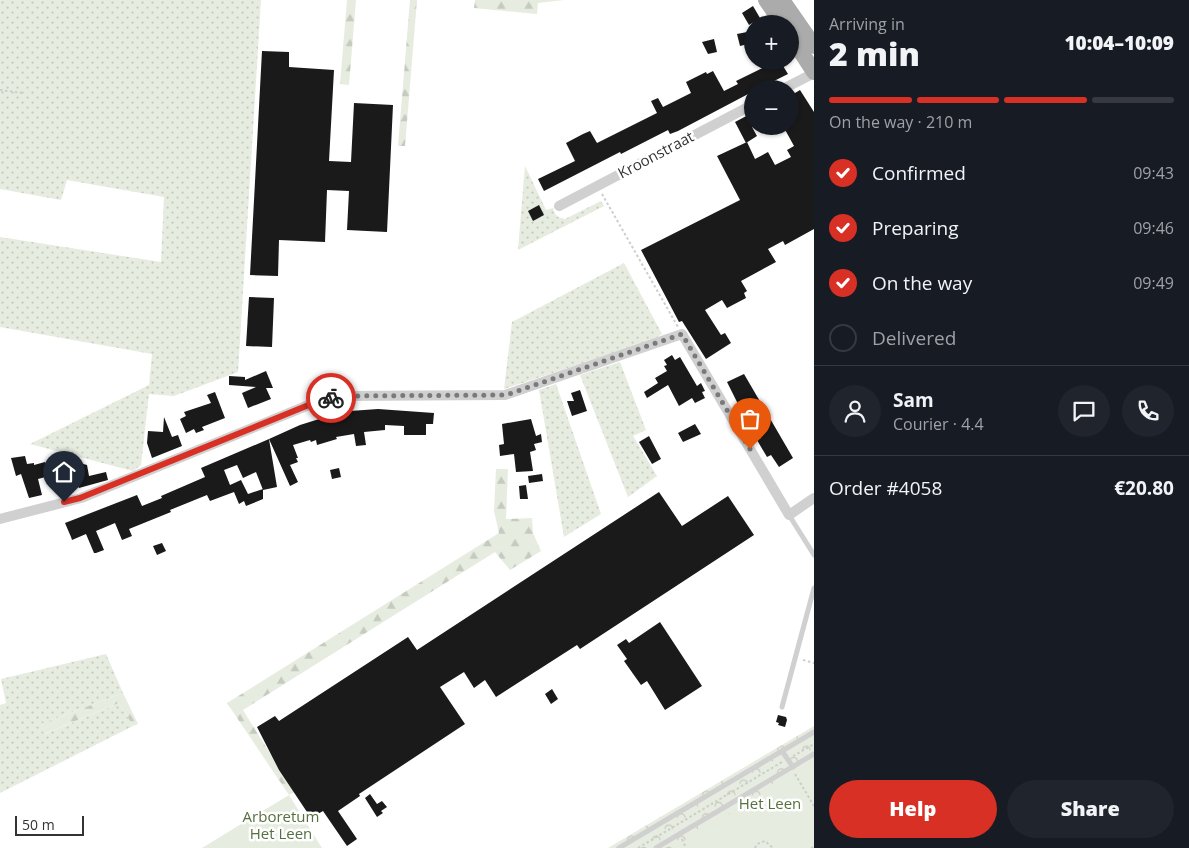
<!DOCTYPE html>
<meta charset="utf-8">
<style>
body{margin:0;font-family:"Open Sans",sans-serif;background:#20242c;color:#f1f3f6;height:100vh;display:flex;flex-direction:column;font-size:19px;white-space:nowrap}
*{box-sizing:border-box;margin:0}
p{font-size:16px;color:#9ea1a6}
.icon{flex:none;width:28px;height:28px;fill:none;stroke:currentColor;stroke-width:2;stroke-linecap:round;stroke-linejoin:round}
.map{position:relative;flex:1;overflow:hidden}
.sheet{display:flex;flex-direction:column;background:#171b24;width:375px}
.sheet>*{flex:none}
.controls{position:absolute;left:744px;top:15px;display:grid;gap:10px}
.controls a{display:grid;place-items:center;width:55px;height:55px;border-radius:50%;background:#171b24;box-shadow:0 1px 4px #0004;font-size:25px}
.scale{position:absolute;left:15px;bottom:12px;width:69px;box-sizing:border-box;padding-left:5px;border:2px solid #333;border-top:0;font-size:14px;line-height:18px;white-space:nowrap;color:#333;-webkit-text-stroke:4px #fff;paint-order:stroke}
.pin{position:absolute;display:grid;place-items:center;width:42px;height:42px;color:#fff;margin:-51px -21px;border-radius:50% 50% 50% 0;rotate:-45deg;box-shadow:0 0 5px #0007}
.pin .icon{rotate:45deg}
.courier{position:absolute;display:grid;place-items:center;width:50px;height:50px;margin:-25px;border:4px solid #d93025;border-radius:50%;background:#fff;color:#222;box-shadow:0 1px 6px #0007}
.head em{font-style:normal;font-weight:800}
.head div{display:flex;flex-direction:column-reverse}
.head{display:flex;align-items:center;justify-content:space-between;height:85px;padding:0 15px}
h1{font-size:32px;font-weight:800;line-height:38px}
.bar{display:grid;grid-template-columns:repeat(4,1fr);gap:8px 5px;align-content:center;height:60px;padding:0 15px}
.bar i{height:6px;border-radius:4px;background:#363941}
.bar .active{background:#d93025}
.bar p{grid-column:span 4}
.line{display:flex;align-items:center;gap:12px;padding:0 15px;border-top:1px solid #363941}
.line div{flex:1}
.round{display:grid;place-items:center;flex:none;width:52px;height:52px;border-radius:26px;background:#20242c}
ol{padding:0 15px;list-style:none}
li{display:flex;align-items:center;gap:15px;height:55px}
li p{margin-inline-start:auto}
li .icon{padding:5px;border-radius:50%;background:#d93025;color:#fff;stroke-width:4}
li:last-child{color:#9ea1a6}
li i{width:28px;height:28px;border:2px solid #363941;border-radius:50%}
.primary-button{display:flex;gap:10px;margin-top:auto;padding:10px 15px}
.primary-button a{flex:1;height:58px;border-radius:30px;background:#d93025;color:#fff;font-size:20px;font-weight:800;line-height:58px;text-align:center}
.primary-button a+a{background:#20242c;color:#f1f3f6}
main{display:flex;flex:1;min-height:0}
.map>svg:first-child{display:block}
</style>
<main>
<div class="map">
<svg width="814" height="848" viewBox="0 0 814 848">
<defs>
<pattern id="grass-dots" width="8" height="8" patternUnits="userSpaceOnUse" patternTransform="scale(1.25)"><rect width="8" height="8" fill="#e6ecdf"/><path d="M2 2h.1M6 6h.1" fill="none" stroke="#c6cbc0" stroke-width="1.8" stroke-linecap="round"/></pattern>
<pattern id="forest-firs" width="22" height="20" patternUnits="userSpaceOnUse" patternTransform="scale(1.25)"><rect width="22" height="20" fill="#e6ecdf"/><path d="M5 1l3.5 6h-7zM16 11l3.5 6h-7z" fill="#c6cbc0"/></pattern>
<pattern id="park-crowns" width="20" height="18" patternUnits="userSpaceOnUse" patternTransform="scale(1.25)"><rect width="20" height="18" fill="#e6ecdf"/><path d="M2 6a3 3 0 1 1 6 0M12 15a3 3 0 1 1 6 0" fill="none" stroke="#c6cbc0"/></pattern>
</defs>
<rect width="100%" height="100%" fill="#fff"/>
<!-- grass -->
<g fill="url(#grass-dots)">
<path d="M0,0H261L238,372L174,396L149,394L141,465L133,471L30,444L149,385L152,354L0,327V237L161,262L164,197L67,180L61,200L0,189Z"/>
<path d="M525,166L546,210L553,208C555,215 557,218 565,219L601,201L604,206L518,250Z"/>
<path d="M624,263L662,334L655,339L504,389L512,322Z"/>
<path d="M620,362L646,430L633,436L657,476L628,497L580,375Z"/>
<path d="M556,384L601,514L564,537L539,390Z"/>
<path d="M106,654L123,693L41,724L45,734L119,703L133,726L0,793V705L6,703L1,679Z"/>
</g>
<!-- forest -->
<g fill="url(#forest-firs)">
<path d="M347,0H356L349,85L340,84Z"/>
<path d="M410,0H417L405,146H398Z"/>
<path d="M475,0H564L538,3L537,14L474,8Z"/>
<path d="M496,469H508L506,519L532,518L533,533L541,551L510,570L495,552L243,710L294,792L289,795L227,703L499,533L494,511Z"/>
<path d="M123,693L138,724L133,726L119,703L44,734L41,724Z"/>
</g>
<!-- park -->
<path fill="url(#park-crowns)" d="M814,726V848H608Z"/>
<!-- garden -->
<g fill="#e6ecdf">
<path d="M814,762V848H672L685,841Z"/>
<path d="M289,795L322,848H202Z"/>
</g>
<!-- building -->
<g fill="#1a1a1a">
<path d="M753,6L760,18L749,25L742,13Z"/>
<path d="M752,31V43L740,46L737,34Z"/>
<path d="M714,39L717,52L708,54L702,42Z"/>
<path d="M262,51L289,52V67L334,70L329,161L351,162L354,103L393,105L387,232L347,230L349,191L327,190L325,242L279,240L278,276L250,275Z"/>
<path d="M777,61H780L788,74L758,89H752V92L678,131L670,134L668,130L621,154L620,152L544,191L538,179L575,161L566,143L583,134L590,131L597,143L657,113L651,101L658,98L663,107L691,93L686,82L706,72L707,74L713,71L724,91L738,84L736,81Z"/>
<path d="M800,90L814,112V229L785,245L783,241L768,249L776,262L741,281L747,291L744,293L746,298L727,308L722,300L705,310L721,335L725,333L731,343L706,359L682,321L679,322L641,250L740,200L717,156L747,142L755,159L768,152L775,165L791,157L787,150L794,146L783,126H790V96Z"/>
<path d="M752,113V127L757,136L746,143L735,122Z"/>
<path d="M539,205L544,215L533,221L528,211Z"/>
<path d="M249,297L274,298L272,347L246,346Z"/>
<path d="M672,355L675,360L680,357L697,386L701,383L705,391L702,392L705,398L695,403L692,398L679,406L668,385L647,398L644,392L658,383L655,378L667,371L664,366L667,365L664,360Z"/>
<path d="M266,371L273,388H266L271,399L248,408L242,393L256,387L229,385V376L245,377V380Z"/>
<path d="M744,374L793,458L779,467L771,455L767,457L757,440L761,438L741,405L739,406L727,382Z"/>
<path d="M580,390L587,411L572,416L567,401H574L571,393Z"/>
<path d="M215,392L225,418L202,427L204,430L196,433L194,429L186,433L180,419L186,416L184,412L211,403L207,395Z"/>
<path d="M378,409L434,413L433,424H426V435H404V426L385,425V430L364,432L366,445L356,446L354,434L336,437L337,439L317,445L316,440L311,442L310,440L293,445L298,458H296L298,462L290,465L298,482L290,486L269,439L300,425L332,415L350,411Z"/>
<path d="M164,417L172,437L178,435L182,446L152,458L147,443L148,431L163,432Z"/>
<path d="M531,419L536,436L541,434L542,442L534,444L536,450L530,452L533,471L516,472L514,454L500,456L499,445L504,444L502,424Z"/>
<path d="M695,424L701,434L683,442L678,433Z"/>
<path d="M649,436L661,459L652,464L639,442Z"/>
<path d="M269,439L277,487L263,490L256,472L243,478L237,465L224,470L230,485L241,480L248,494L263,489V499L246,506L244,501L239,504L234,492L210,501L207,495L170,510L171,512L129,529L132,536L122,540L115,523L96,531L104,550L96,553H94L86,534L72,540L71,537L65,523L137,495L142,506L162,498L161,496L205,477L201,468Z"/>
<path d="M25,456L27,464L34,463V465L45,462L46,467L51,466L53,473L73,467L72,461L87,465L89,476L106,472L108,480L79,488L78,486L57,491L53,475L38,479L42,495L29,498L21,474L16,476L11,458Z"/>
<path d="M339,468L341,477L332,479L330,470Z"/>
<path d="M542,474L543,481L529,483L528,476Z"/>
<path d="M526,485L528,499H520L519,486Z"/>
<path d="M659,492L682,526L728,496L754,535L580,649L577,645L496,697L485,680L474,688L464,672L440,687L465,724L359,794L360,796L338,811L357,839L347,846L323,811L311,818L279,770L257,727L275,716L279,721L408,637L417,650Z"/>
<path d="M162,543L166,551L157,555L153,546Z"/>
<path d="M660,622L702,686L665,710L647,681L641,685L624,661L627,659L617,645L626,639L629,643Z"/>
<path d="M552,689L558,699L551,704L545,694Z"/>
<path d="M778,715L786,717L787,720L785,727L778,725L779,723L776,722Z"/>
<path d="M370,794L377,804L382,801L387,807L381,811L383,813L377,817L365,798Z"/>
</g>
<g fill="none" stroke-linecap="round" stroke-linejoin="round">
<!-- path -->
<g stroke="#cdcdcd" stroke-width="2" stroke-dasharray="2.5 2.5" stroke-linecap="butt">
<path d="M0,90L23,93"/>
<path d="M602,194L678,327"/>
<path d="M803,660L814,663"/>
<path d="M793,756L814,744"/>
<path d="M795,774L814,806"/>
<path d="M682,839L686,848"/>
<path d="M638,848L782,762"/>
<path d="M755,848L757,844L765,841L773,848"/>
<path d="M811,848L814,847"/>
</g>
<!-- lane -->
<g stroke="#d0d0d0" stroke-width="5">
<path d="M789,515L814,555"/>
<path d="M782,707L814,588"/>
<path d="M782,751L793,767"/>
<path d="M619,848L814,732"/>
<path d="M656,848L814,754"/>
</g>
<!-- street -->
<g stroke="#d0d0d0" stroke-width="10">
<path d="M783,89L814,73"/>
<path d="M559,206L752,105"/>
<path d="M0,519L81,498L316,402L340,396L505,395L682,334L789,515L814,498"/>
</g>
<!-- primary -->
<g stroke="#ababab" stroke-width="16">
<path d="M766,0L783,24"/>
<path d="M782,0L814,46"/>
<path d="M790,35L814,72"/>
</g>
</g>
<g fill="none" stroke-linecap="round" stroke-linejoin="round">
<!-- done -->
<path stroke="#7a7a7a" stroke-width="5" stroke-dasharray="0 9" d="M331,398L340,396L506,395L682,334L750,449"/>
<!-- route -->
<path stroke="#d93025" stroke-width="6" d="M64,502L80,498L316,402L331,398"/>
</g>
<g text-anchor="middle" stroke-width="5" stroke-linejoin="round" paint-order="stroke">
<!-- street labels -->
<g font-size="15" fill="#333" stroke="#fff">
<text transform="translate(656 155) rotate(-28)" y="5">Kroonstraat</text>
</g>
<!-- park labels -->
<g font-size="15" fill="#56703f" stroke="#fff">
<text x="770" y="809">Het Leen</text>
<text x="281" y="822">Arboretum<tspan x="281" dy="17">Het Leen</tspan></text>
</g>
</g>
</svg>
<div class="controls">
<a>+</a>
<a>−</a>
</div>
<div class="scale">50 m</div>
<div class="pin" style="left:750px;top:449px;background:#ea580c"><svg class="icon" aria-label="bag" viewBox="0 0 24 24"><path d="M5 8h14l-1 12H6zM9 8a3 3 0 0 1 6 0"/></svg></div>
<div class="pin" style="left:64px;top:502px;background:#1f2937"><svg class="icon" aria-label="home" viewBox="0 0 24 24"><path d="M3 11l9-7 9 7M6 9v11h12V9"/></svg></div>
<div class="courier" style="left:331px;top:398px"><svg class="icon" aria-label="bike" viewBox="0 0 24 24"><circle cx="6" cy="16" r="4"/><circle cx="18" cy="16" r="4"/><path d="M6 16l4-8h5l3 8M10 8l3 8H6M13 5h3"/></svg></div>
</div>
<section class="sheet">
<div class="head"><div><h1>2 min</h1><p>Arriving in</p></div><em>10:04–10:09</em></div>
<div class="bar"><i class="active"></i><i class="active"></i><i class="active"></i><i></i><p>On the way · 210 m</p></div>
<ol>
<li><svg class="icon" aria-label="check" viewBox="0 0 24 24"><path d="M5 12l5 5 9-10"/></svg>Confirmed<p>09:43</p></li>
<li><svg class="icon" aria-label="check" viewBox="0 0 24 24"><path d="M5 12l5 5 9-10"/></svg>Preparing<p>09:46</p></li>
<li><svg class="icon" aria-label="check" viewBox="0 0 24 24"><path d="M5 12l5 5 9-10"/></svg>On the way<p>09:49</p></li>
<li><i></i>Delivered</li>
</ol>
<div class="line" style="height:90px"><a class="round"><svg class="icon" aria-label="person" viewBox="0 0 24 24"><circle cx="12" cy="8" r="4"/><path d="M4 21q1-7 8-7t8 7"/></svg></a><div><b>Sam</b><p>Courier · 4.4</p></div><a class="round"><svg class="icon" aria-label="chat" viewBox="0 0 24 24"><path d="M4 5h16v11H9l-5 4z"/></svg></a><a class="round"><svg class="icon" aria-label="phone" viewBox="0 0 24 24"><path d="M5 4h4l2 5-3 2q2 4 5 5l2-3 5 2v4C11 20 4 13 5 4z"/></svg></a></div>
<div class="line" style="height:65px"><div>Order #4058</div><b>€20.80</b></div>
<div class="primary-button"><a>Help</a><a>Share</a></div>
</section>
</main>
